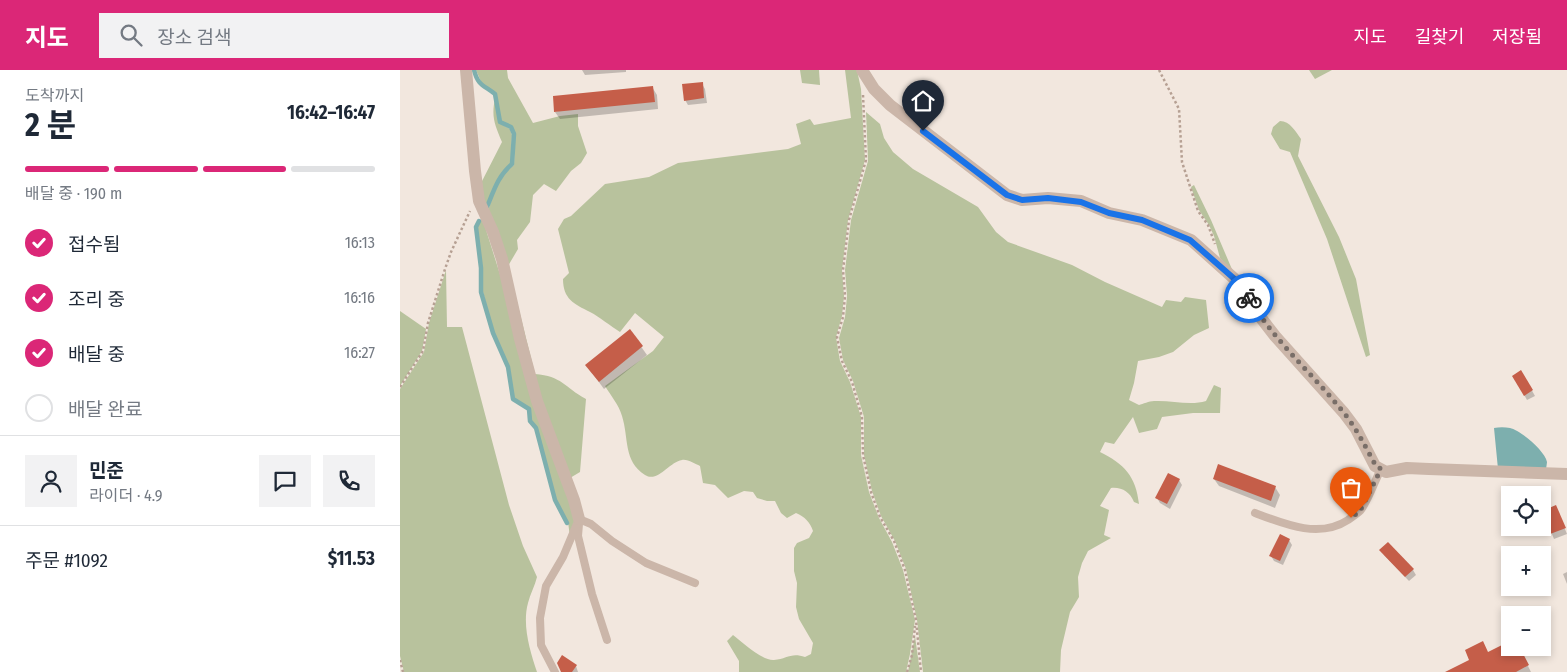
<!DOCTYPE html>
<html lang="ko">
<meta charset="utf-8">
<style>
body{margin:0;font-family:"Fira Sans Condensed","Noto Sans KR",sans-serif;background:#f2f2f3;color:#1f2937;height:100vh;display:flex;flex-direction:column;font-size:19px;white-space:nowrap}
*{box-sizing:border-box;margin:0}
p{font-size:16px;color:#747a83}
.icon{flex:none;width:28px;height:28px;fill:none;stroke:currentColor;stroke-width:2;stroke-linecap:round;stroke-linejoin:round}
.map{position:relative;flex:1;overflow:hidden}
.sheet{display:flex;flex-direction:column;background:#fff;width:400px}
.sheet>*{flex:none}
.fabs{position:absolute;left:1101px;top:416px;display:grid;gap:10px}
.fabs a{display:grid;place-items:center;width:50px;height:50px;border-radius:0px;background:#fff;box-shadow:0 2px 8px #0003;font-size:25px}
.pin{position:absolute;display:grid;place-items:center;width:42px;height:42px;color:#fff;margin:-51px -21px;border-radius:50% 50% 50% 0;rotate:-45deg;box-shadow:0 0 5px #0007}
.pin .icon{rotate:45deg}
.courier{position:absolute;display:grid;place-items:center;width:50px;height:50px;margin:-25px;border:4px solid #1a73e8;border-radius:50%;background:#fff;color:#222;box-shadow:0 1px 6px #0007}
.summary em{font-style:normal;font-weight:700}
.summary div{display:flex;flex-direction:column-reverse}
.summary{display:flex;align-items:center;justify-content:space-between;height:85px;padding:0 25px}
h1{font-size:32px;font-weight:700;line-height:38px}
.bar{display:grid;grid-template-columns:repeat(4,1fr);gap:8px 5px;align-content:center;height:60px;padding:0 25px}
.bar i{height:6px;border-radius:4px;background:#e0e1e3}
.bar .active{background:#db2777}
.bar p{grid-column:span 4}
.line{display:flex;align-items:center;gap:12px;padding:0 25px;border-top:1px solid #e0e1e3}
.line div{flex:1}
.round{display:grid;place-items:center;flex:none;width:52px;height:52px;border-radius:0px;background:#f2f2f3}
ol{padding:0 25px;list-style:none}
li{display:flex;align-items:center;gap:15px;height:55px}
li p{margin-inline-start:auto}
li .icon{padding:5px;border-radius:50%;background:#db2777;color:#fff;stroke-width:4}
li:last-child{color:#747a83}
li i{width:28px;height:28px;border:2px solid #e0e1e3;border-radius:50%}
header{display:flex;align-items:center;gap:30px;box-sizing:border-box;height:70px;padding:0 25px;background:#db2777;color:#fff}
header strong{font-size:24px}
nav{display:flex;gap:28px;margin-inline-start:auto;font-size:18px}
.search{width:350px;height:45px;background:#f2f2f3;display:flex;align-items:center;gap:12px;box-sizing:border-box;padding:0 18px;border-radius:0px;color:#747a83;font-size:19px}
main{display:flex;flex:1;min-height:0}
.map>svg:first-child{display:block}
</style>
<header>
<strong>지도</strong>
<div class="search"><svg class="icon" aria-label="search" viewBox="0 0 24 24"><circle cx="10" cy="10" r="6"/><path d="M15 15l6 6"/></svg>장소 검색</div>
<nav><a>지도</a><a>길찾기</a><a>저장됨</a></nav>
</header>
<main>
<section class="sheet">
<div class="summary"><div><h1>2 분</h1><p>도착까지</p></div><em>16:42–16:47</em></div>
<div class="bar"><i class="active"></i><i class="active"></i><i class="active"></i><i></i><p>배달 중 · 190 m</p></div>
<ol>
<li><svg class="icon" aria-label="check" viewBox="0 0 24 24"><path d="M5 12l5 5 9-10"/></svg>접수됨<p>16:13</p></li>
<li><svg class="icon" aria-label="check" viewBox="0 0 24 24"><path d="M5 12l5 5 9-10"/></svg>조리 중<p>16:16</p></li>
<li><svg class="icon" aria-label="check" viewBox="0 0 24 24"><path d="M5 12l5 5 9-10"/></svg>배달 중<p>16:27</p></li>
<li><i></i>배달 완료</li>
</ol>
<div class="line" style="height:90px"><a class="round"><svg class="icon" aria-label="person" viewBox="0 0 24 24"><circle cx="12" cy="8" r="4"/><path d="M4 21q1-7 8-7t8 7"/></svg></a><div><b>민준</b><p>라이더 · 4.9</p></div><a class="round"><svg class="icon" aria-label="chat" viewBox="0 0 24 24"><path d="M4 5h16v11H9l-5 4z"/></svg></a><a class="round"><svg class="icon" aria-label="phone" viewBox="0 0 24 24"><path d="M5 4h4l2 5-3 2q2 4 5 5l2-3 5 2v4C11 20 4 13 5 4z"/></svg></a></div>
<div class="line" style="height:65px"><div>주문 #1092</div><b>$11.53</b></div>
</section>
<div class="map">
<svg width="1167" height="602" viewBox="0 0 1167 602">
<rect width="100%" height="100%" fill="#f2e7de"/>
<!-- green -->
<g fill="#b8c29d">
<path d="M76,0H107L108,8L133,53L160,46L178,44V56L187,83L181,93L171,101L156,121L144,114L133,125L130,152L117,170L118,179L108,196L135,304C162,306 164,317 186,329L180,402L170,408L166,406L163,401C147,351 130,302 118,251C109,214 105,175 88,141C94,123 98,107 114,95L115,64L112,56L101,51L96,23L82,14Z"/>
<path d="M400,0H419L420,15L402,13Z"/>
<path d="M445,0H457L461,19L465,90L448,150L442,200L444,226L442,246L436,267L440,291L450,312L461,347V385L469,422L479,448L492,472L503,500L515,550L510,584L506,602H339V591L327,571L333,565C342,572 362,591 374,590C387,589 391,582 405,587L411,584L413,573L399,549L396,537L397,513L394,501V478L397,473L409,468L413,461C410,452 405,447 396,443L387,448L381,443L375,431H367L357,428L353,422L344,421L328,428L315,415L303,413L300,396C295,394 288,389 282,390C269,392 258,413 245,405C223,391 229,368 222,346C219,335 211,326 205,316L253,281L264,267L235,243L220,262C210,256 200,247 190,242C174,234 163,229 163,209L169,203L158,159L164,149L171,146L205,114L249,107L278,93L388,79L401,74L396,54L410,49L414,55L451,48Z"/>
<path d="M909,0H932L915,9Z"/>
<path d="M95,29L99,53L110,59L112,65L111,94C96,105 93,120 86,137L79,117L102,72C95,55 91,47 95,29Z"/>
<path d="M466,42L480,54L484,68L493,82L513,99L578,137L596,162L608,172L672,195L705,212L762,237L766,230L781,232L785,227L806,230L809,258L794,265L773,282L759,287L738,291L734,313L729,330L739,335C743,334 749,331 754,331C771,330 790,336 806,331L814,315L821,318L820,343H793L762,347L757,359L739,363L733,347L714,374L705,372L700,382C724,394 736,406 739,434L734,432C730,422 722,417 711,418L700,436L709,440L704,465L711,468L688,481L682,493L678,507L679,527L670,542L661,580L660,602H523L517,550L506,499L495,471L481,446L472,421L464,385V347L453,311L443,290L439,268L445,247L447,226L445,200L451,150L468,91Z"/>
<path d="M880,51C890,51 896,62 901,69L898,86L939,167L956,209L970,285L966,287L927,169L890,82L880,79L871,64L873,57Z"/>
<path d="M794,115L811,150L834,204L820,188L814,166L809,155L799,140L791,117Z"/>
<path d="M82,147L177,450L170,467L168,452L156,430L137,358L131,350L129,339L114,329L109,296L94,263L83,222L82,198L77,158Z"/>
<path d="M46,200L47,257H62L109,435L123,476L137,507C135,516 130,524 128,533C122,555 130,581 137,602H4L0,586V319L24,282L29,253Z"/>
<path d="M0,241L26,259L22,281L0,316Z"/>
<path d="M515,566L520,602H508Z"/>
</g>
<!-- water -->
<path fill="#7dafae" d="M1094,358C1099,357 1105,357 1110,358C1120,360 1145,381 1147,392C1147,393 1146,399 1146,400L1098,399Z"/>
<!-- shadow -->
<g fill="#0003">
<path d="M182,0H226V2L185,5Z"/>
<path d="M302,14L305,19L307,33L288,35L285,30Z"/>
<path d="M252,17L257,25L258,39L160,49L155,42Z"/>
<path d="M230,261L247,285L204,319L187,296Z"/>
<path d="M1121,301L1135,326L1127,330L1113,306Z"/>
<path d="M814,409L875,417L880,425L875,438L819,416Z"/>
<path d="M779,410L782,415L770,439L760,433L757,428Z"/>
<path d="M1143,442H1158L1167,464L1154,469Z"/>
<path d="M889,470L892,475L883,495L874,491L871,486Z"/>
<path d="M984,485L1013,500L1016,505L1009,511Z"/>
<path d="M1167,502V514L1163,504Z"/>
<path d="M1110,573V578H1119L1131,602H1048Z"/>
<path d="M176,596L178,602H162Z"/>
</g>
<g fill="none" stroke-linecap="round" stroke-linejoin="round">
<!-- stream -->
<g stroke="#7dafae" stroke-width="4.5">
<path d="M74,0C78,16 84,15 95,24L100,52L111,57L114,64L112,94C98,106 94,120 87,137"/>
<path d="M79,151L76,157L81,198V222L93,263L108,297L113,329L129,339L130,351L136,358L155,430L167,453"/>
</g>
</g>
<!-- building -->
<g fill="#c55e49">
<path d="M303,12L304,28L284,31L282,14Z"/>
<path d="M253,16L255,32L154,42L153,26Z"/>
<path d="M230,259L243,276L199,312L185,295Z"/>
<path d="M1121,300L1133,320L1124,326L1112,306Z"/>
<path d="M818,394L876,416L871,431L813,409Z"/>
<path d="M768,403L780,409L767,434L755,428Z"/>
<path d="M1156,435L1166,458L1150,464L1142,445V441Z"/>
<path d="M880,464L890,469L880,491L869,486Z"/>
<path d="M988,472L1014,499L1005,507L979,480Z"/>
<path d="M1083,571L1088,582L1110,571V578H1120L1129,595L1116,602H1045L1069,590L1065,580Z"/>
<path d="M162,585L177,595L172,602H161L157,593Z"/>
</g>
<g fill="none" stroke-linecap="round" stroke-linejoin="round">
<!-- path -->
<g stroke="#b6a093" stroke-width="2.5" stroke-dasharray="2.5 2.5" stroke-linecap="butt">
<path d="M759,0L779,39L782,92L798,141L808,155L815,174"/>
<path d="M463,25L466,90L449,150L443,200L445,226L443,247L437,267L442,291L452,312L462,347L463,385L471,422L480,447L494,471L505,500L516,550L521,602"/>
<path d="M0,317L23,281L28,253L45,199L51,182L70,141"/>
<path d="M0,590L3,602"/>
<path d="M507,602L512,585L515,556"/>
</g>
<!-- service -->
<g stroke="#cbb6a9" stroke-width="8">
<path d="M855,443C884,454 919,469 948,450C952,447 957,444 960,441C968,432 975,410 981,399"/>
<path d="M179,449L191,454L212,471L246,493L295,513"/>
<path d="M179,454L178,466L192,524L207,570"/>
<path d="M155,602L141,575L140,548L146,516L163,487L179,449"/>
</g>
<!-- minor -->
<g stroke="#cbb6a9" stroke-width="12">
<path d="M66,0L75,101L79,131L93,162L102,189L120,269L137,331L174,430L179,449"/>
<path d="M462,0L474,19L490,35L607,125L622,130L648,128L681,131L709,143L742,150L791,170L838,212L858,244L875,266L944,343L956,359L975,396L986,402L1007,398L1029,399L1167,404"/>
</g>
</g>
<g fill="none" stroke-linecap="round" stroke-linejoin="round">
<!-- done -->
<path stroke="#796e68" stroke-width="5" stroke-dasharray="0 9" d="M849,228C874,271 913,304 944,343C957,359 966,378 976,396L981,399L960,441L951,448"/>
<!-- route -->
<path stroke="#1a73e8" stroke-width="6" d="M523,61L607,125L622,130L648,128L681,132L709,143L742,150L790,170L838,212L849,228"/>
</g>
</svg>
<div class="fabs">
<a><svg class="icon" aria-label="locate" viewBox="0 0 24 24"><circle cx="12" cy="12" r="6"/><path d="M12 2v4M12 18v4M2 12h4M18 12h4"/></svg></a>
<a>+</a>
<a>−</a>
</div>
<div class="pin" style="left:951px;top:448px;background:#ea580c"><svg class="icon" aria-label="bag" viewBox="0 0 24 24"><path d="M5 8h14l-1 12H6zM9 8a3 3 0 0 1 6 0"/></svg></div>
<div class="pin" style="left:523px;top:61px;background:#1f2937"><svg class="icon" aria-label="home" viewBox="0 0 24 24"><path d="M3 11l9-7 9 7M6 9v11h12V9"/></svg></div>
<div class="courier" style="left:849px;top:228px"><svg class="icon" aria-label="bike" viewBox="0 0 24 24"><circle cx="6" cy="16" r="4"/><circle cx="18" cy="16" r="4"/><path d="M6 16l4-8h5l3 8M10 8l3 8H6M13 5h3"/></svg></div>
</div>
</main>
